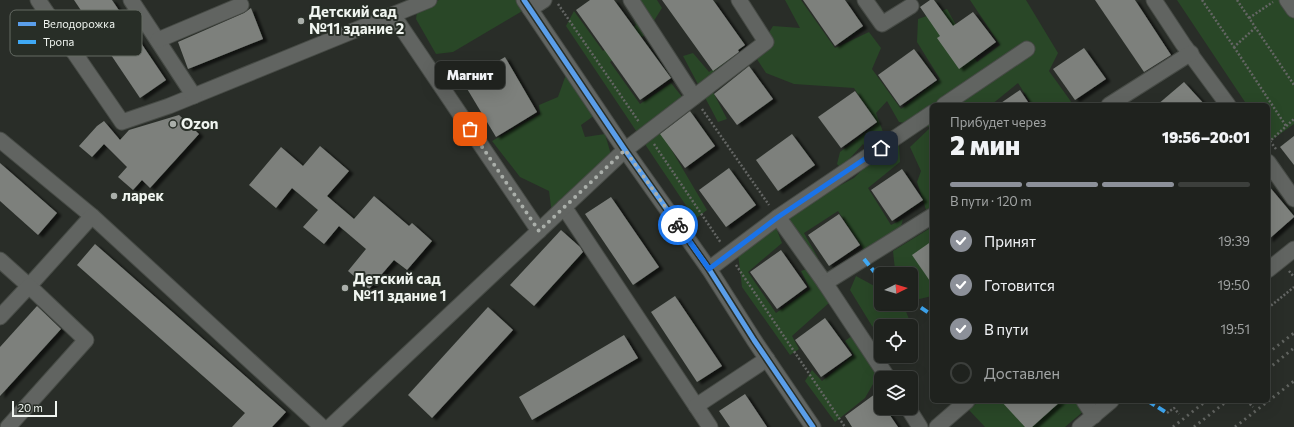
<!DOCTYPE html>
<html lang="ru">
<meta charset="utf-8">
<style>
body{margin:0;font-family:Commissioner,sans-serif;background:#272a27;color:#f1f3f6;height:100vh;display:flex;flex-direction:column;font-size:15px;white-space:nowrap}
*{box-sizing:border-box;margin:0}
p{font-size:13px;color:#a1a4a4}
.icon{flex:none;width:22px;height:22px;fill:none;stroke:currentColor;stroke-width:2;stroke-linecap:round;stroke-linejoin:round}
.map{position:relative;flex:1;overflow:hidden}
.panel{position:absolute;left:930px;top:103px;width:340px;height:300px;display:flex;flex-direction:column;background:#1f221e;border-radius:6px;box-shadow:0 4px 16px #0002,0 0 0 1px #3c3f3c}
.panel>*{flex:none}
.needle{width:26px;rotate:85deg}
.tools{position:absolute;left:874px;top:267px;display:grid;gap:8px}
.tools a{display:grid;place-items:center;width:44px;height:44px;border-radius:6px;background:#1f221e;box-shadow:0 4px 16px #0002,0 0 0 1px #3c3f3c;font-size:20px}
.scale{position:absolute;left:12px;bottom:10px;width:45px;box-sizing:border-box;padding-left:4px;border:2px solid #f0f5f0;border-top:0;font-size:11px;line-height:14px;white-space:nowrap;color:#f0f5f0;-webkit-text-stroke:3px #282e27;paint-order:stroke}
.pin{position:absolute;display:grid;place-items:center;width:34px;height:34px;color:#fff;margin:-17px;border-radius:8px;box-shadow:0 2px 6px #0006}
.courier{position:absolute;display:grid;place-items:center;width:40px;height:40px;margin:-20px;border:3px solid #1a73e8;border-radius:50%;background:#fff;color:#222;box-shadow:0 1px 5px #0007}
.bubble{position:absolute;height:28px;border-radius:6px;background:#1f221e;box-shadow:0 4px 16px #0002,0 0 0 1px #3c3f3c;font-size:13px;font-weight:800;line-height:28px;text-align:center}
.headline em{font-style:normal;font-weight:800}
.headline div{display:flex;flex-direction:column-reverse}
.headline{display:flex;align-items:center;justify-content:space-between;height:68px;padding:0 20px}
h1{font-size:26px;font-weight:800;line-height:30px}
.bar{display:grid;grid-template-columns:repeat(4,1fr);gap:6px 4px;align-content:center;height:48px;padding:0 20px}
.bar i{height:5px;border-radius:3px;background:#3c3f3c}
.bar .selected{background:#8c9099}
.bar p{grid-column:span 4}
ol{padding:0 20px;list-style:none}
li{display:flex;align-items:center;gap:12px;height:44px}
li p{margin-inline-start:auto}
li .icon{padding:4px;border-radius:50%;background:#8c9099;color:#fff;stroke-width:4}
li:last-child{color:#a1a4a4}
li i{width:22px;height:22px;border:2px solid #3c3f3c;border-radius:50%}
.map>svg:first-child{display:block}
</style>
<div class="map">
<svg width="1294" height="427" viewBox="0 0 1294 427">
<defs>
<filter id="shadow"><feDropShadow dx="4.5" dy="2.5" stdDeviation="1" flood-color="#0009"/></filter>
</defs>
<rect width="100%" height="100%" fill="#292d28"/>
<!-- green -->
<g fill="#294727">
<path d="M439,0H516L524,10L453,52L436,54L416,19L417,12Z"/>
<path d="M634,0H657L662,8L645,35L610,62L640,104L671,83L683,98L655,122L707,210L695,219L566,26L574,11L603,51L636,25L627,3Z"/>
<path d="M785,0H801L835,48L869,32L881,48L872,69L901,109L940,79L917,42L918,19L947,9L977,62L1000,45L970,0H1026L1058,53L1049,71L1072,103H1082L1080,105H1032L1018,83L991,105H932V206L926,210L917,182L921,171L910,147L931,127L899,122L887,101L876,113L883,132L899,145L900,162L868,188L891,225L903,219L900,230L865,252L838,211L804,233L818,258L814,261L783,218L828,189L837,187L854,178L875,157L863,144L841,168L837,164L840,152L877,124L854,88L794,84L766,73L755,56L773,26L800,28Z"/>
<path d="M1177,0H1287L1294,10V124L1270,141L1268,137V105H1247Z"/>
<path d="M743,50L750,63L713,92L727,119L718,122L683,56L693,53L709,72Z"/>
<path d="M568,69L595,115L581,125L585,137L605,134L612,158L552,214L549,191L520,177L492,141L540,114L539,105L558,97Z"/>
<path d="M775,225L782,243L748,272L776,313L810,289L801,271L809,268L830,302L792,336L799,349L790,355L742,287L738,254Z"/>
<path d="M932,227V296L911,301V274H893L895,270L893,251Z"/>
<path d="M856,276L880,289L881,288V304H903L917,339L912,358L909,356H911V326H881V333L872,326L850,290Z"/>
<path d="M853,335L877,377L865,398L835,422L805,381L812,370L822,381L854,355L845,341Z"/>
<path d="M979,401H1081L1085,410L1065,427H985L969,410Z"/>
</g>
<!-- building -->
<g fill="#7d807c" filter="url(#shadow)">
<path d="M74,0H112L166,80L140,98Z"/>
<path d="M590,0H614L671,78L640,100L576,10Z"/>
<path d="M662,0H713L745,45L738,50L739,52L713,71Z"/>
<path d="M803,0H845L863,26L835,46Z"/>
<path d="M930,0H934L953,26L973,12L996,42L959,69L937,38L940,36L920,7Z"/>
<path d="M1095,0H1135L1171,55L1144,72Z"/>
<path d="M251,8L263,39L188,69L178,42L244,13Z"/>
<path d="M1084,48L1106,79L1075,100L1053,69Z"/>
<path d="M914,49L937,80L900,106L878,75Z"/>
<path d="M505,57L537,112L496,137L463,82Z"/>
<path d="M749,66L773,99L737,125L714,94Z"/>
<path d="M1184,82L1205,105H1157Z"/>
<path d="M1020,90L1030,105H998Z"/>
<path d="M855,91L877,122L841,148L818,117Z"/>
<path d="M690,111L715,146L685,168L660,134Z"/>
<path d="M179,115L199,134L150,188L142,180L133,190L118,177L127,167L104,144L92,157L79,146L97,126L104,121L120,140L129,130Z"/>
<path d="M792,134L815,165L778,191L756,160Z"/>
<path d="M1294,136V165L1280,147Z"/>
<path d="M320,146L349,171L327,196L354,219L374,196L409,226L412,223L432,241L407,270L394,260L369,289L348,271L366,249L339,226L324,244L303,227L318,210L292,188L276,208L249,185L281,147L303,166Z"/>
<path d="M0,163L57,213L38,235L0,201Z"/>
<path d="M729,168L756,205L726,227L699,190Z"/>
<path d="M902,169L923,200L892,221L871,190Z"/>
<path d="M1268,185L1294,216V217L1268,240Z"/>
<path d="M611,197L659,267L633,285L585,214Z"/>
<path d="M839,214L860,245L829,266L808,235Z"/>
<path d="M561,230L580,247L583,252L534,306L510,285Z"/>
<path d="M932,241V284L912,255Z"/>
<path d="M95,244L286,412L272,427H232L245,413L77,265Z"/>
<path d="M781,250L807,287L777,309L750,272Z"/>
<path d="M675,296L722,366L697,382L651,312Z"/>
<path d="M37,306L61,329L0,396V347Z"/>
<path d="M488,307L513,330L432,418L408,395Z"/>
<path d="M825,318L852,355L821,377L795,340Z"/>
<path d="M624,335L638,358L532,420L519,397Z"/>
<path d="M745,394L767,427H730L719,411Z"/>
<path d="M875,394L881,403V408H885L898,427H852L845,416Z"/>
<path d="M1001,401H1061L1032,427H1025Z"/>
</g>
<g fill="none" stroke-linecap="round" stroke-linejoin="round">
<!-- minor casing -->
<g stroke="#474b46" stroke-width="17">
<g id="minor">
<path d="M38,0L122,122L169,106L429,0"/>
<path d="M131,0L194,96"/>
<path d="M524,0L625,150L709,269L754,340L813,427"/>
<path d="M631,0L694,97"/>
<path d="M865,0L882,24L911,6"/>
<path d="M1154,0L1183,44L1228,105"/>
<path d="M1287,0L1294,10"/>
<path d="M530,9L544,0"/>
<path d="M393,15L539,231"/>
<path d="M158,40L241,5"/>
<path d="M944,105L1027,49"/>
<path d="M1109,105L1191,53"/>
<path d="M0,140L92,216"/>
<path d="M1268,162L1294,199"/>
<path d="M564,207L710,427"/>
<path d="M778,217L932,113"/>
<path d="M0,260L29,286L92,216L322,427"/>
<path d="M709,269L778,217L825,283L932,216"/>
<path d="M1268,270L1294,249"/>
<path d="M825,283L888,378"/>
<path d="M0,317L29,286L86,340L8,427"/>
<path d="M1084,401L1094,416"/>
<path d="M696,406L767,359"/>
<path d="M908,408L920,427"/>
<path d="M330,427L625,150L766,42L739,0"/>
<path d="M937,427L967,401"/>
<path d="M1080,427L1111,401"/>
</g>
</g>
<!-- path -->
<g stroke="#646664" stroke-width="2.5" stroke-dasharray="2 2" stroke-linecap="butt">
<path d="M1202,0L1234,47L1255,28"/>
<path d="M1237,0L1294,85"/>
<path d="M558,4L639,122"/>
<path d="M1249,18L1273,2"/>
<path d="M1234,47L1286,126"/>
<path d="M702,109L769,205"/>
<path d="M654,144L721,243"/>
<path d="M1276,149L1270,141L1294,119"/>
<path d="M736,265L845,427"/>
<path d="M1289,271L1294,277"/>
<path d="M1268,308L1294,287"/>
<path d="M1247,401L1253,407"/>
<path d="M1167,413L1174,408L1179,414"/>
</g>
<!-- minor -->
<use href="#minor" stroke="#616461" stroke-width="15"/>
<!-- rail -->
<g stroke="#616460" stroke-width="3" stroke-dasharray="2 4" stroke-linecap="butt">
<path d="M1268,353L1294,333"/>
<path d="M1268,369L1294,348"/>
<path d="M1173,427L1206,401"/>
<path d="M1194,427L1227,401"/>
<path d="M1235,427L1294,381"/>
</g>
<!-- quiet -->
<g stroke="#3fa9f5" stroke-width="4" stroke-dasharray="8 4" stroke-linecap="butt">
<path d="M864,259L881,280"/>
<path d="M911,301L932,315"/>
<path d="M1148,401L1167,413"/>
</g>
<!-- cycleway casing -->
<g stroke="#282e27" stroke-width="8">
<path id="cycleway" d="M524,0L625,150L709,269L754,340L813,427"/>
</g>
<!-- cycleway -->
<use href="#cycleway" stroke="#5a9eea" stroke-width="5"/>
</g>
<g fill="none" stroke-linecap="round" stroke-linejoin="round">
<!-- done -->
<path stroke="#aaafaa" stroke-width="4" stroke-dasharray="0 7.2" d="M470,129L539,231L625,150L678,225"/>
<!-- route -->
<path stroke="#1a73e8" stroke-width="5" d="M678,225L709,269L778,217L881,148"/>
</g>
<!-- markers -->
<g fill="#aaafaa" stroke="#282e27" stroke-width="1.5">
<circle cx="301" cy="21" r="4"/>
<circle cx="173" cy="124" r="4"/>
<circle cx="114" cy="196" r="4"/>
<circle cx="345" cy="288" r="4"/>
</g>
<g text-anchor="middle" stroke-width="4" stroke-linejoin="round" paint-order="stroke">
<!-- poi labels -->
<g font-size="15" font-weight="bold" fill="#f0f5f0" stroke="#282e27" text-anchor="start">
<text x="309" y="17">Детский сад<tspan x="309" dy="17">№11 здание 2</tspan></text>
<text x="181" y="129">Ozon</text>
<text x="122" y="201">ларек</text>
<text x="353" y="284">Детский сад<tspan x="353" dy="17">№11 здание 1</tspan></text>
</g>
</g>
<!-- legend -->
<rect x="10" y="10" width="132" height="46" rx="6" fill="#282e27" stroke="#646a63" stroke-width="1"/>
<rect x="18" y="22" width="18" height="4" fill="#5a9eea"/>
<rect x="18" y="40" width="18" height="4" fill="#3fa9f5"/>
<g font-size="11" fill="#f0f5f0">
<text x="43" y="28">Велодорожка</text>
<text x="43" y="46">Тропа</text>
</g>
</svg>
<div class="tools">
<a><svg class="needle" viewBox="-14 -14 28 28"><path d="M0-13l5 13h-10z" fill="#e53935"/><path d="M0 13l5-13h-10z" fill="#a1a4a4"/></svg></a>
<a><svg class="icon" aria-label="locate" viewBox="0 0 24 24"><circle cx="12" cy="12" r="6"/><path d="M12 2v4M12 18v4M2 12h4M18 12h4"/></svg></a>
<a><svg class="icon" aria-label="layers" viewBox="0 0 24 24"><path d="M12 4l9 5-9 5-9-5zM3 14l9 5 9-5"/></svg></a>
</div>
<div class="scale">20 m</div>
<div class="pin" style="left:470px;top:129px;background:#ea580c"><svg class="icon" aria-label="bag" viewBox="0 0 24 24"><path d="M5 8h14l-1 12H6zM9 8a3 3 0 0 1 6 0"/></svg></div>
<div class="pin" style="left:881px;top:148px;background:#1f2937"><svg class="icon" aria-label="home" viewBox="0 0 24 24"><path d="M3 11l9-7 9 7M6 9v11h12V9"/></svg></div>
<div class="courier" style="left:678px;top:225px"><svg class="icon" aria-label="bike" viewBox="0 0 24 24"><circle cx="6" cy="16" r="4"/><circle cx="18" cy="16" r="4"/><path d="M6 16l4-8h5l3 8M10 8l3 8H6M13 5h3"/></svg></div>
<div class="bubble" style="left:435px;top:61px;width:70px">Магнит</div>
<section class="panel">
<div class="headline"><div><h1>2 мин</h1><p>Прибудет через</p></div><em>19:56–20:01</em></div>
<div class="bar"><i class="selected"></i><i class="selected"></i><i class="selected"></i><i></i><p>В пути · 120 m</p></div>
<ol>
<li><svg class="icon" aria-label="check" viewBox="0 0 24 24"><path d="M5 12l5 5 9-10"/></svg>Принят<p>19:39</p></li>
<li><svg class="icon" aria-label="check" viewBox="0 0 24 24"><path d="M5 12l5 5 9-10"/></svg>Готовится<p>19:50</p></li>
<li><svg class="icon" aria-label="check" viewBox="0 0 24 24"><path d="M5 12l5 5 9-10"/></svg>В пути<p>19:51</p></li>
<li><i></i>Доставлен</li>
</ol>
</section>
</div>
